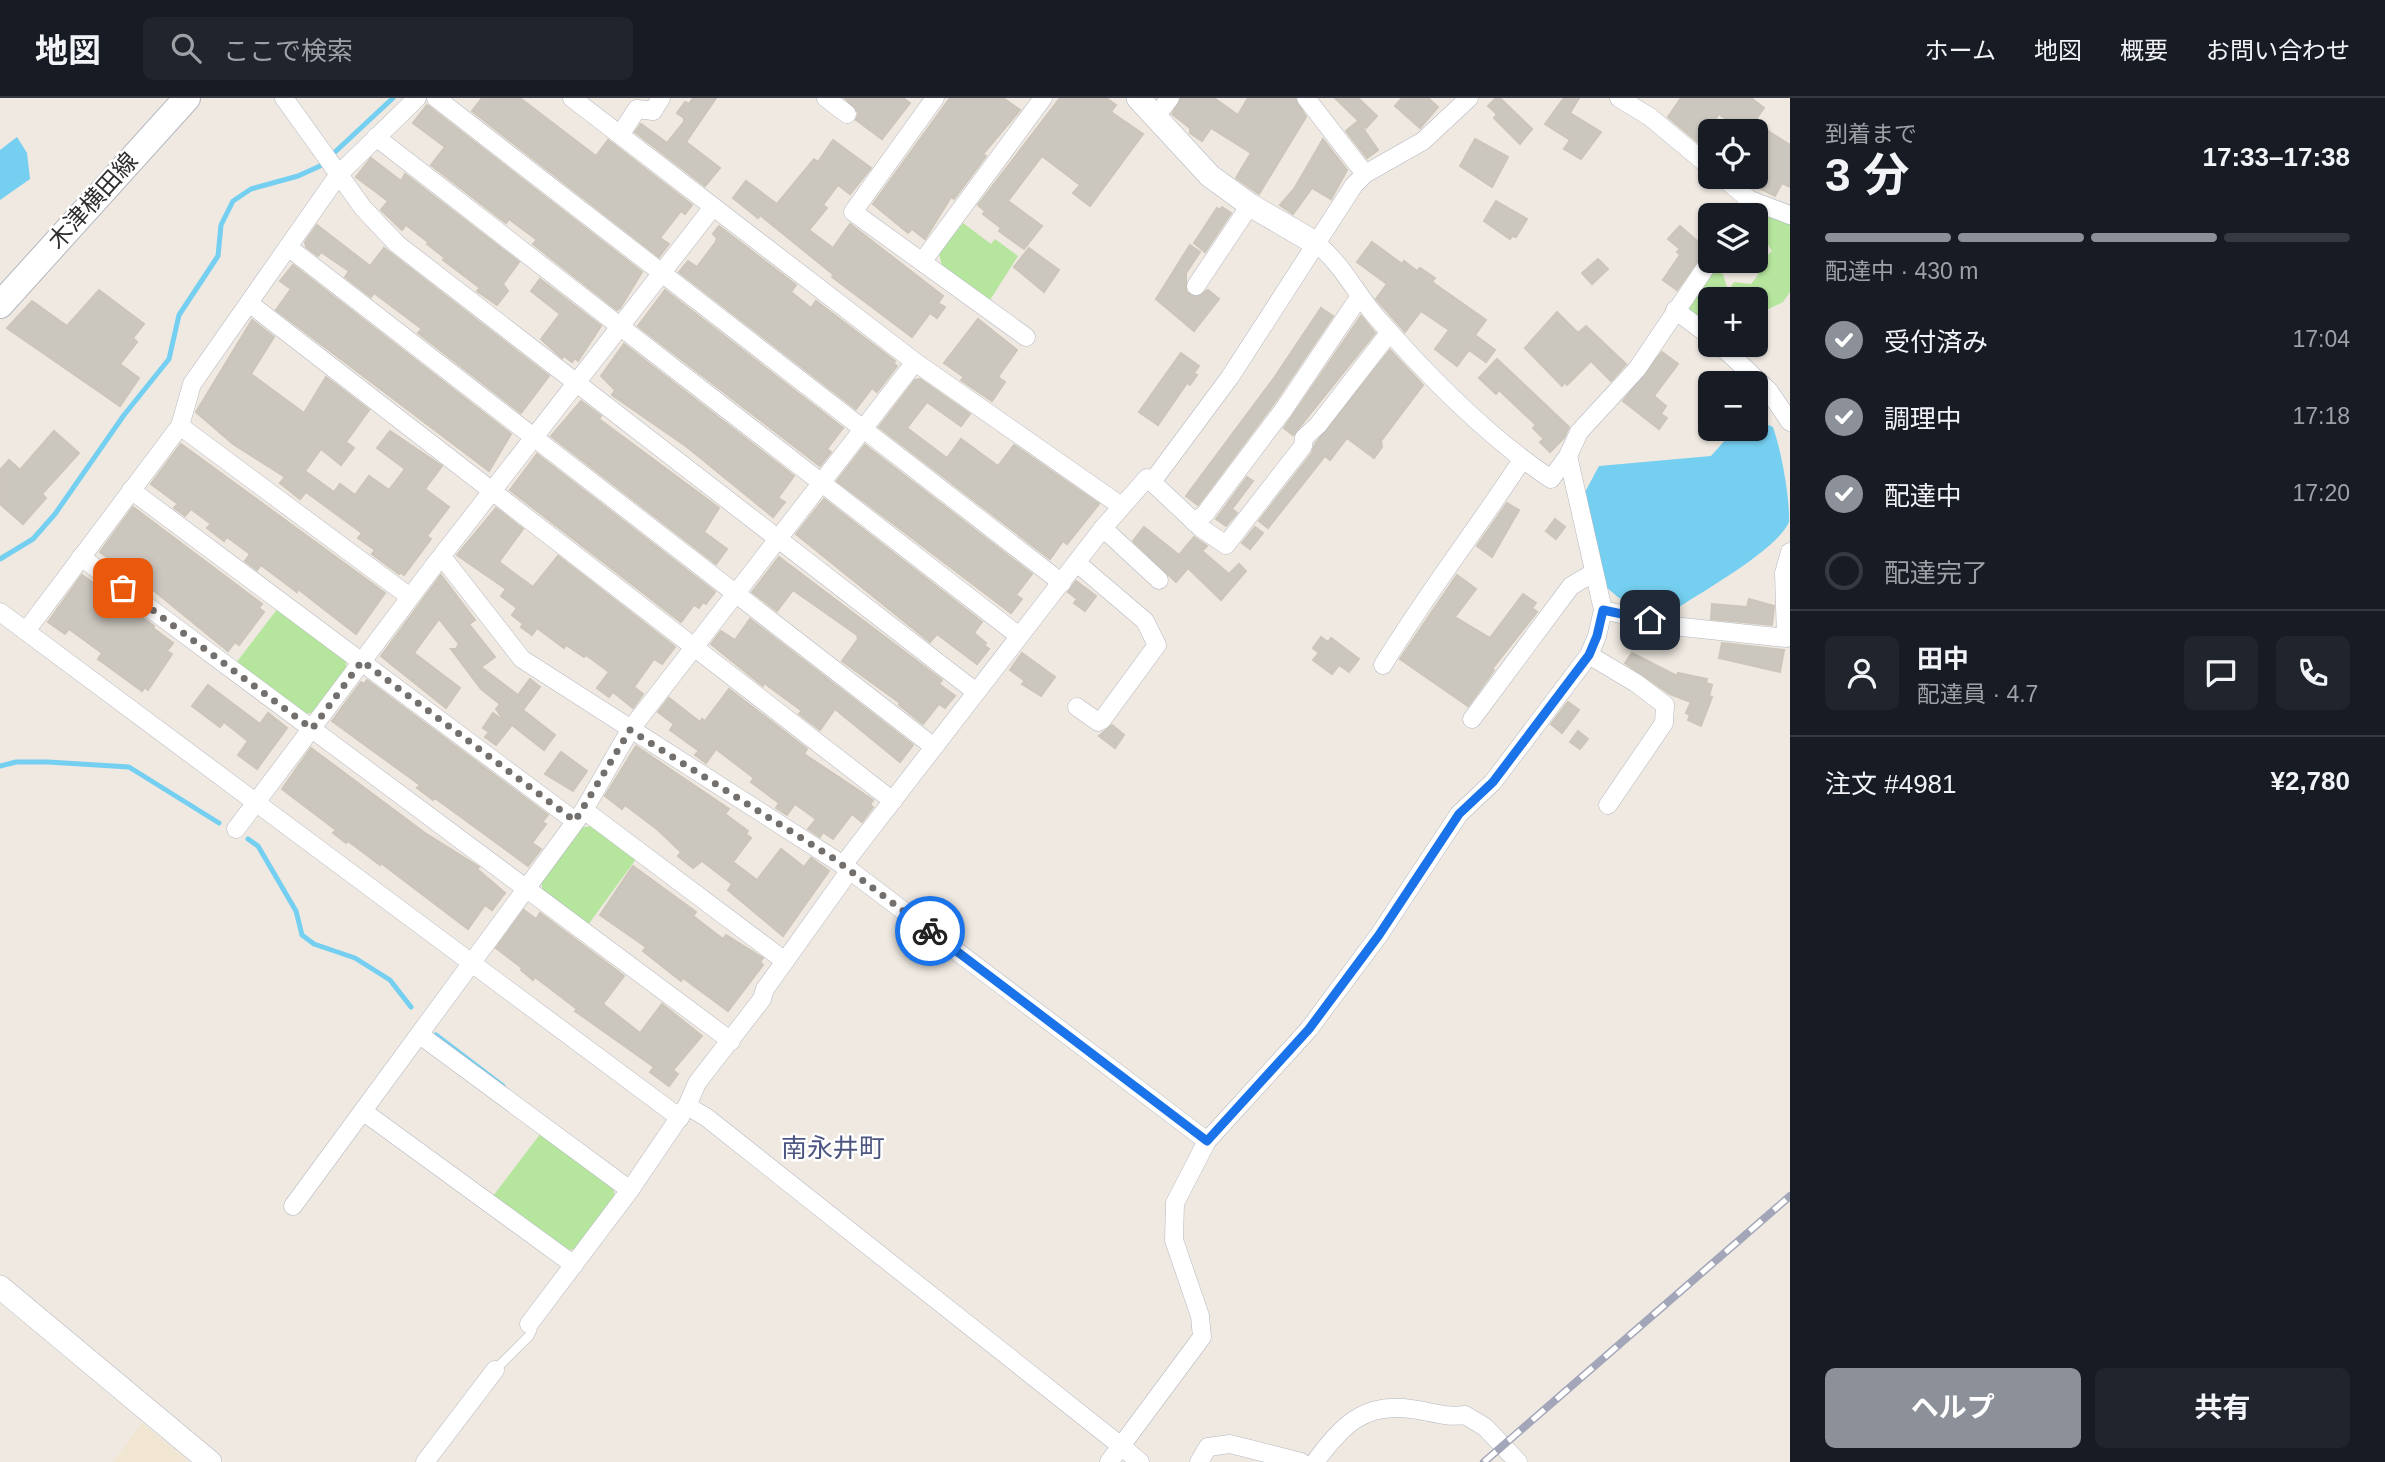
<!DOCTYPE html>
<html lang="ja">
<meta charset="utf-8">
<style>
body{margin:0;font-family:Arial,"Noto Sans JP",sans-serif;background:#20242c;color:#f1f3f6;height:100vh;display:flex;flex-direction:column;font-size:26px;white-space:nowrap}
*{box-sizing:border-box;margin:0}
p{font-size:23px;color:#9ea1a6}
.icon{flex:none;width:38px;height:38px;fill:none;stroke:currentColor;stroke-width:2;stroke-linecap:round;stroke-linejoin:round}
.map{position:relative;flex:1;overflow:hidden}
.side{display:flex;flex-direction:column;background:#171b24;width:595px}
.side>*{flex:none}
.tools{position:absolute;left:1698px;top:21px;display:grid;gap:14px}
.tools a{display:grid;place-items:center;width:70px;height:70px;border-radius:10px;background:#171b24;box-shadow:0 2px 5px #0004;font-size:35px}
.pin{position:absolute;display:grid;place-items:center;width:60px;height:60px;color:#fff;margin:-30px;border-radius:14px;box-shadow:0 4px 10px #0006}
.courier{position:absolute;display:grid;place-items:center;width:70px;height:70px;margin:-35px;border:5px solid #1a73e8;border-radius:50%;background:#fff;color:#222;box-shadow:0 2px 9px #0007}
.head em{font-style:normal;font-weight:700}
.head div{display:flex;flex-direction:column-reverse}
.head{display:flex;align-items:center;justify-content:space-between;height:119px;padding:0 35px}
h1{font-size:46px;font-weight:700;line-height:52px}
.bar{display:grid;grid-template-columns:repeat(4,1fr);gap:10px 7px;align-content:center;height:84px;padding:0 35px}
.bar i{height:9px;border-radius:5px;background:#363941}
.bar .on{background:#8c9099}
.bar p{grid-column:span 4}
.line{display:flex;align-items:center;gap:18px;padding:0 35px;border-top:2px solid #363941}
.line div{flex:1}
.round{display:grid;place-items:center;flex:none;width:74px;height:74px;border-radius:10px;background:#20242c}
ol{padding:0 35px;list-style:none}
li{display:flex;align-items:center;gap:21px;height:77px}
li p{margin-inline-start:auto}
li .icon{padding:7px;border-radius:50%;background:#8c9099;color:#fff;stroke-width:4}
li:last-child{color:#9ea1a6}
li i{width:38px;height:38px;border:4px solid #363941;border-radius:50%}
.primary-button{display:flex;gap:14px;margin-top:auto;padding:14px 35px}
.primary-button a{flex:1;height:80px;border-radius:10px;background:#8c9099;color:#fff;font-size:28px;font-weight:700;line-height:80px;text-align:center}
.primary-button a+a{background:#20242c;color:#f1f3f6}
header{display:flex;align-items:center;gap:42px;box-sizing:border-box;height:98px;padding:0 35px;background:#171b24;border-bottom:2px solid #363941}
header strong{font-size:33px}
nav{display:flex;gap:38px;margin-inline-start:auto;font-size:24px}
.search{width:490px;height:63px;background:#20242c;display:flex;align-items:center;gap:18px;box-sizing:border-box;padding:0 24px;border-radius:10px;color:#9ea1a6;font-size:26px}
main{display:flex;flex:1;min-height:0}
.map>svg:first-child{display:block}
</style>
<header>
<strong>地図</strong>
<div class="search"><svg class="icon" aria-label="search" viewBox="0 0 24 24"><circle cx="10" cy="10" r="6"/><path d="M15 15l6 6"/></svg>ここで検索</div>
<nav><a>ホーム</a><a>地図</a><a>概要</a><a>お問い合わせ</a></nav>
</header>
<main>
<div class="map">
<svg width="1790" height="1364" viewBox="0 0 1790 1364">
<rect width="100%" height="100%" fill="#efe9e1"/>
<!-- education -->
<path fill="#f0e6d1" d="M142,1325L189,1364H113Z"/>
<!-- green -->
<g fill="#b6e59e">
<path d="M1756,115L1790,120V194L1783,204L1760,215L1755,227V201H1710V236L1683,217L1712,171L1723,176L1728,193L1734,184L1751,186L1758,177L1757,166L1772,153L1765,142H1755V117H1751Z"/>
<path d="M963,125L991,146L995,141L1018,158L990,202L942,168L939,155Z"/>
<path d="M278,510L346,561V571L315,614L305,616L236,565Z"/>
<path d="M593,728L636,761L588,827L543,794L541,783L578,730Z"/>
<path d="M541,1035L613,1089L615,1099L577,1151L567,1152L493,1098Z"/>
</g>
<!-- water -->
<g fill="#75cff0">
<path d="M17,39L27,55L30,81L0,102V52Z"/>
<path d="M1755,321L1773,329C1781,352 1790,399 1789,424C1776,453 1701,494 1673,513L1619,500L1606,489L1585,394L1599,368L1711,358L1735,331H1755Z"/>
</g>
<g fill="none" stroke-linecap="round" stroke-linejoin="round">
<!-- stream -->
<g stroke="#75cff0" stroke-width="5">
<path d="M0,461L33,441L55,416L124,317L169,261L179,217L218,158L221,127L233,103L251,91L298,78L320,68L393,0"/>
<path d="M0,668L16,664H48L129,669L219,725"/>
<path d="M248,741L258,748L296,813L302,837L314,846L355,860L390,882L411,909"/>
<path d="M436,937L503,988"/>
</g>
</g>
<!-- building -->
<g fill="#cbc7bf" stroke="#cbc5ba" stroke-width="2">
<path d="M482,0H520L596,58L608,42L692,107L685,116L681,113L660,140L669,146L659,159L472,13Z"/>
<path d="M693,0H716L686,44L720,70L705,88L635,34L641,26L667,45L684,24V20L677,15L685,4L689,6Z"/>
<path d="M845,0H903L910,5L882,41L856,22L859,15Z"/>
<path d="M950,0H1003L1020,12L983,56L986,58L960,93L954,101L951,99L925,141L912,131L908,135L873,106Z"/>
<path d="M1060,0H1106L1116,7L1111,14L1143,36L1090,108L1073,95L1080,87L1042,58L1008,103L1042,128L1024,151L999,133L1001,130L983,116L985,113L978,107Z"/>
<path d="M1181,0H1214L1238,17L1248,0H1295L1306,19L1259,96L1236,80L1251,55L1211,30L1202,43L1190,35V30L1172,16Z"/>
<path d="M1335,0H1358L1377,18L1366,30Z"/>
<path d="M1402,0H1428L1438,9L1420,30L1395,8Z"/>
<path d="M1496,0H1500L1532,31L1520,46L1494,20L1497,16L1488,8Z"/>
<path d="M1564,0H1579L1570,15L1601,34L1581,61L1564,51L1570,42L1545,26Z"/>
<path d="M1681,0H1751L1764,10L1754,24L1790,47V89L1782,85L1775,98L1755,88V33H1742L1719,16L1698,44L1668,19Z"/>
<path d="M427,7L642,174L620,210L617,212L533,146L537,142L509,121L506,125L431,67L445,49L413,25Z"/>
<path d="M1358,23L1378,52L1367,60L1346,33Z"/>
<path d="M1323,41L1347,72L1331,101L1312,90L1293,116L1280,107L1294,91Z"/>
<path d="M1475,41L1508,59L1492,89L1460,68Z"/>
<path d="M833,42L871,70L850,96L838,87L823,107L827,110L809,132L833,150L850,126L943,198L938,205L945,209L937,220L930,215L912,239L832,179L834,177L760,117L758,120L733,100L746,83L777,106L814,61L818,64Z"/>
<path d="M371,60L401,83L405,76L519,164L503,186L508,193L497,207L477,193L480,190L443,162L445,160L427,146L428,144L406,127L402,132L381,112L388,103L356,79Z"/>
<path d="M1496,103L1527,121L1516,139L1512,138L1510,141L1484,123Z"/>
<path d="M1222,109L1231,115L1205,154L1194,145L1217,110L1220,112Z"/>
<path d="M317,127L370,168L384,150L549,278L521,315L418,235L422,231L374,195L371,199L345,179L349,173L321,154L318,158L306,149L305,144Z"/>
<path d="M719,128L796,187L791,194L811,210L816,203L895,263L894,266L897,268L877,294L872,290L856,311L679,174L688,163L697,169L715,145L717,140L713,136Z"/>
<path d="M1680,128L1706,151L1677,192L1663,182L1680,157L1677,154L1680,151L1668,141Z"/>
<path d="M1372,144L1402,166L1404,163L1417,173L1420,170L1435,180L1432,184L1486,222L1475,237L1495,252L1486,264L1469,252L1457,268L1435,251L1449,232L1421,213L1405,234L1376,201L1387,186L1357,164Z"/>
<path d="M1190,147L1200,154L1186,175V194L1196,199L1208,192L1219,201L1194,233L1156,201Z"/>
<path d="M1029,150L1059,172L1044,194L1014,169Z"/>
<path d="M1598,161L1608,171L1592,186L1582,175Z"/>
<path d="M293,167L511,336L489,373L276,212L291,191L280,183Z"/>
<path d="M540,181L601,228L578,263L575,260L572,264L564,258L562,260L541,241L560,216L531,193Z"/>
<path d="M99,192L144,226L133,240L137,244L120,266L139,280L120,308L7,230L32,203L67,228Z"/>
<path d="M665,192L843,330L827,351L831,354L820,368L638,228Z"/>
<path d="M1321,210L1333,218L1275,304L1198,407L1186,398L1274,280Z"/>
<path d="M1557,214L1578,235L1586,228L1626,266L1611,283L1591,263L1567,287L1565,284L1562,288L1525,250Z"/>
<path d="M1361,218L1375,235L1293,337L1284,330Z"/>
<path d="M978,221L1017,252L998,279L1005,284L992,303L961,282L964,279L944,265Z"/>
<path d="M252,222L274,239L251,276L304,315L326,279L369,312L346,344L354,350L341,367L321,351L305,373L334,394L340,386L355,397L369,378L389,392L405,371L377,350L390,333L442,368L425,391L449,409L427,438L431,441L404,477L400,474L399,476L372,456L375,452L358,440L362,435L306,394L300,401L280,385L285,379L233,346L196,314Z"/>
<path d="M624,246L794,378L778,400L785,404L773,419L687,349L612,297L615,292L601,278Z"/>
<path d="M1390,252L1423,287L1381,343L1382,349L1374,360L1347,340L1330,362L1325,358L1268,430L1259,423L1312,355L1315,346Z"/>
<path d="M1662,254L1678,266L1654,298L1666,308L1661,316L1667,320L1659,331L1623,303Z"/>
<path d="M1181,255L1199,268L1194,275L1197,277L1190,287L1187,285L1158,327L1139,314Z"/>
<path d="M1497,261L1569,329L1564,340L1550,354L1540,344L1544,341L1533,330L1536,327L1499,292L1496,296L1479,280Z"/>
<path d="M920,281L970,316L961,328L927,304L907,330L947,360L961,341L998,368L1014,347L1099,406L1067,446L1063,443L1050,461L879,329L915,282Z"/>
<path d="M581,303L601,318L599,321L719,410L704,434L727,451L716,466L551,338Z"/>
<path d="M54,333L79,355L42,396L46,400L23,426L0,406V372L9,362L20,372Z"/>
<path d="M181,346L385,495L356,536L298,491L297,494L261,467L257,472L245,463L250,456L227,439L224,443L207,430L211,426L191,411L185,418L174,410L178,406L151,386Z"/>
<path d="M865,347L1032,476L1016,497L1022,501L1011,515L837,383Z"/>
<path d="M537,356L715,494L706,506L703,504L699,510L694,507L681,524L510,392Z"/>
<path d="M1247,379L1253,383L1232,411L1237,415L1226,428L1216,421Z"/>
<path d="M824,401L982,524L974,535L986,545L984,547L989,551L977,566L937,536L930,544L796,436Z"/>
<path d="M1507,405L1519,412L1492,459L1477,448Z"/>
<path d="M133,409L262,506L259,510L264,514L239,547L235,544L228,553L120,465L116,471L106,463L108,460L100,454Z"/>
<path d="M496,410L523,431L499,464L533,489L558,458L675,549L662,566L654,561L634,589L643,596L633,610L613,594L609,599L597,590L609,574L586,557L584,559L566,547L564,550L537,530L532,537L521,529L523,526L512,517L517,510L501,498L506,491L457,457Z"/>
<path d="M1555,421L1565,429L1556,441L1546,433Z"/>
<path d="M1144,429L1179,457L1194,439L1207,448L1202,453L1229,476L1239,466L1246,473L1221,502L1188,470L1176,484L1133,443Z"/>
<path d="M1255,429L1263,435L1250,451L1242,445Z"/>
<path d="M779,459L942,582L939,586L955,598L945,610L939,606L923,626L899,607L900,605L842,563L858,541L857,537L793,492L777,513L752,494Z"/>
<path d="M82,477L154,528L153,530L173,545L167,553L172,556L148,592L145,589L142,593L98,561L102,555L69,531L65,536L48,524Z"/>
<path d="M441,477L475,522L469,526L495,559L481,569L518,597L530,581L540,589L523,612L555,637L544,652L512,627L496,647L485,639L489,634L483,630L493,615L505,624L496,611L500,606L481,591L451,551H456L459,546L439,521L414,555L460,590L446,610L381,558Z"/>
<path d="M1457,477L1476,491L1455,519L1490,540L1523,496L1536,505L1532,510L1537,514L1492,571L1494,572L1468,608L1400,561Z"/>
<path d="M1076,483L1096,498L1085,513L1074,505L1077,501L1068,494Z"/>
<path d="M1749,501L1774,508L1772,527L1711,521L1712,506L1747,509Z"/>
<path d="M750,521L913,647L900,664L835,611L820,632L799,616L802,613L764,585L763,588L711,546L721,533L735,542Z"/>
<path d="M1321,539L1328,544L1331,540L1359,561L1349,574L1339,567L1332,576L1313,562L1319,555L1313,550Z"/>
<path d="M1722,545L1784,552L1780,574L1719,560Z"/>
<path d="M1022,555L1055,579L1041,598L1022,586L1025,583L1010,572Z"/>
<path d="M1632,555L1677,578L1678,575L1707,581L1706,585L1712,587L1709,598L1712,599L1701,628L1688,622L1690,617L1686,615L1691,604L1670,596L1625,565Z"/>
<path d="M367,582L548,717L542,724L546,726L532,745L541,751L528,768L435,700L433,702L417,690L420,687L332,623L361,584L364,586Z"/>
<path d="M208,587L260,626L268,615L287,630L257,671L238,657L248,643L224,624L220,629L192,608Z"/>
<path d="M729,591L807,651L804,656L873,702L870,707L873,709L862,724L852,716L833,741L823,734L820,739L808,731L816,721L795,706L787,717L776,710L779,705L751,684L754,680L716,651L706,665L695,657L699,653L670,632L674,626L658,614L669,600L700,624L702,621L705,623Z"/>
<path d="M1568,604L1579,612L1562,635L1551,626Z"/>
<path d="M1112,627L1124,637L1115,650L1099,638Z"/>
<path d="M1578,633L1588,641L1580,651L1570,644Z"/>
<path d="M636,648L729,711L725,716L748,733L746,736L751,740L733,764L757,782L781,751L804,769L811,760L829,773L783,838L728,792L732,786L702,763L693,770L678,758L681,754L658,732L625,707L622,711L605,698Z"/>
<path d="M311,650L425,735L479,769L477,771L505,795L492,812L485,807L468,831L381,765L380,767L348,743L346,745L333,735L336,732L282,691Z"/>
<path d="M561,654L587,673L573,693L545,676Z"/>
<path d="M633,768L696,814L693,818L723,841L726,837L763,860L760,864L763,867L728,913L683,880L681,883L643,853L646,849L600,817Z"/>
<path d="M524,812L536,821L540,815L624,878L603,906L640,935L662,906L702,938L673,972L678,976L669,988L650,974L654,969L575,913L577,911L535,879L533,882L521,872L522,870L496,850Z"/>
</g>
<g fill="none" stroke-linecap="round" stroke-linejoin="round">
<!-- service casing -->
<g stroke="#b4b7c1" stroke-width="10">
<path id="service" d="M495,1272L529,1238L532,1232L529,1226"/>
</g>
<!-- minor casing -->
<g stroke="#b4b7c1" stroke-width="19">
<g id="minor">
<path d="M284,0L363,110L397,146L976,594"/>
<path d="M436,0L1062,485"/>
<path d="M572,0L915,264L1121,408"/>
<path d="M826,0L847,16"/>
<path d="M935,0L853,114L1026,239"/>
<path d="M1306,0L1365,76"/>
<path d="M1619,0L1650,19L1710,69"/>
<path d="M1156,18L1170,0"/>
<path d="M620,37L637,11L653,13L661,0"/>
<path d="M376,39L1019,538"/>
<path d="M1722,79L1750,102L1790,117"/>
<path d="M1740,117L1750,102"/>
<path d="M1317,146C1343,167 1356,196 1378,221C1427,277 1489,340 1551,381L1568,358L1579,334L1637,271L1710,163"/>
<path d="M288,149L934,649"/>
<path d="M922,164L1043,0"/>
<path d="M1196,188L1250,107"/>
<path d="M249,205L893,703"/>
<path d="M1675,212L1710,238"/>
<path d="M1720,247L1769,293L1790,324"/>
<path d="M180,328L410,499"/>
<path d="M1152,384L1201,430L1226,447L1303,348L1304,340L1318,327L1390,234"/>
<path d="M131,392L575,723"/>
<path d="M1194,424L1205,416L1284,311L1360,198"/>
<path d="M1103,430L1159,482"/>
<path d="M81,459L731,943"/>
<path d="M443,460L522,561L843,767L1207,1043"/>
<path d="M1077,465L1145,523L1157,547L1102,622L1098,624L1077,609"/>
<path d="M1603,512L1673,528L1786,540L1784,475L1790,454"/>
<path d="M0,514L680,1020"/>
<path d="M26,533L180,328L192,286L339,76L417,0"/>
<path d="M1589,557L1636,585L1665,607L1664,625L1608,707"/>
<path d="M1383,567C1426,496 1477,431 1522,362"/>
<path d="M1472,621L1571,488L1593,475"/>
<path d="M584,712L785,863"/>
<path d="M236,731L433,469L713,109"/>
<path d="M843,767L1103,430L1147,380L1152,384L1230,279L1354,87L1365,76L1423,43L1469,0"/>
<path d="M420,937L630,1092"/>
<path d="M687,1008L706,1019L1121,1348L1202,1239L1200,1218L1174,1142L1175,1105L1207,1043L1309,931L1379,837L1459,716L1493,684L1589,557L1597,538L1603,512L1568,358"/>
<path d="M364,1014L574,1167"/>
<path d="M293,1108L584,712L630,632L915,264"/>
<path d="M529,1226L630,1092L687,1008L697,985L762,901L765,891L850,772"/>
<path d="M425,1364L495,1272"/>
<path d="M1109,1364L1121,1348L1140,1364"/>
<path d="M1199,1364L1208,1349L1230,1346L1301,1364"/>
<path d="M1315,1364C1341,1329 1363,1304 1411,1311C1430,1313 1445,1320 1465,1317L1485,1329L1518,1364"/>
</g>
</g>
<!-- tertiary casing -->
<g stroke="#b4b7c1" stroke-width="24">
<g id="tertiary">
<path d="M1138,0L1210,78L1250,107L1317,146"/>
<path d="M0,1189L210,1364"/>
</g>
</g>
<!-- secondary casing -->
<g stroke="#b4b7c1" stroke-width="28">
<path id="secondary" d="M0,207L187,0"/>
</g>
<!-- service -->
<use href="#service" stroke="#fff" stroke-width="9"/>
<!-- minor -->
<use href="#minor" stroke="#fff" stroke-width="18"/>
<!-- tertiary -->
<use href="#tertiary" stroke="#fff" stroke-width="23"/>
<!-- secondary -->
<use href="#secondary" stroke="#fff" stroke-width="26"/>
<!-- rail casing -->
<g stroke="#a3a6b8" stroke-width="8">
<path id="rail" d="M1484,1364L1790,1098"/>
</g>
<!-- rail -->
<use href="#rail" stroke="#fff" stroke-width="5" stroke-dasharray="16" stroke-linecap="butt"/>
</g>
<g fill="none" stroke-linecap="round" stroke-linejoin="round">
<!-- done -->
<path stroke="#726f6d" stroke-width="7" stroke-dasharray="0 12.6" d="M123,490L312,631L362,563L575,723L630,632L833,760L930,833"/>
<!-- route -->
<path stroke="#1a73e8" stroke-width="9" d="M930,833L1207,1043L1309,931L1379,837L1459,716L1493,684L1589,557L1597,538L1603,512L1650,522"/>
</g>
<g text-anchor="middle" stroke-width="5" stroke-linejoin="round" paint-order="stroke">
<!-- street labels -->
<g font-size="24" fill="#2e2e2e" stroke="#fff">
<text transform="translate(93 103) rotate(-48)" y="8">木津横田線</text>
</g>
<!-- neighbourhood labels -->
<g font-size="26" fill="#4d5680" stroke="#fff">
<text x="833" y="1059">南永井町</text>
</g>
</g>
</svg>
<div class="tools">
<a><svg class="icon" aria-label="locate" viewBox="0 0 24 24"><circle cx="12" cy="12" r="6"/><path d="M12 2v4M12 18v4M2 12h4M18 12h4"/></svg></a>
<a><svg class="icon" aria-label="layers" viewBox="0 0 24 24"><path d="M12 4l9 5-9 5-9-5zM3 14l9 5 9-5"/></svg></a>
<a>+</a>
<a>−</a>
</div>
<div class="pin" style="left:123px;top:490px;background:#ea580c"><svg class="icon" aria-label="bag" viewBox="0 0 24 24"><path d="M5 8h14l-1 12H6zM9 8a3 3 0 0 1 6 0"/></svg></div>
<div class="pin" style="left:1650px;top:522px;background:#1f2937"><svg class="icon" aria-label="home" viewBox="0 0 24 24"><path d="M3 11l9-7 9 7M6 9v11h12V9"/></svg></div>
<div class="courier" style="left:930px;top:833px"><svg class="icon" aria-label="bike" viewBox="0 0 24 24"><circle cx="6" cy="16" r="4"/><circle cx="18" cy="16" r="4"/><path d="M6 16l4-8h5l3 8M10 8l3 8H6M13 5h3"/></svg></div>
</div>
<section class="side">
<div class="head"><div><h1>3 分</h1><p>到着まで</p></div><em>17:33–17:38</em></div>
<div class="bar"><i class="on"></i><i class="on"></i><i class="on"></i><i></i><p>配達中 · 430 m</p></div>
<ol>
<li><svg class="icon" aria-label="check" viewBox="0 0 24 24"><path d="M5 12l5 5 9-10"/></svg>受付済み<p>17:04</p></li>
<li><svg class="icon" aria-label="check" viewBox="0 0 24 24"><path d="M5 12l5 5 9-10"/></svg>調理中<p>17:18</p></li>
<li><svg class="icon" aria-label="check" viewBox="0 0 24 24"><path d="M5 12l5 5 9-10"/></svg>配達中<p>17:20</p></li>
<li><i></i>配達完了</li>
</ol>
<div class="line" style="height:126px"><a class="round"><svg class="icon" aria-label="person" viewBox="0 0 24 24"><circle cx="12" cy="8" r="4"/><path d="M4 21q1-7 8-7t8 7"/></svg></a><div><b>田中</b><p>配達員 · 4.7</p></div><a class="round"><svg class="icon" aria-label="chat" viewBox="0 0 24 24"><path d="M4 5h16v11H9l-5 4z"/></svg></a><a class="round"><svg class="icon" aria-label="phone" viewBox="0 0 24 24"><path d="M5 4h4l2 5-3 2q2 4 5 5l2-3 5 2v4C11 20 4 13 5 4z"/></svg></a></div>
<div class="line" style="height:91px"><div>注文 #4981</div><b>¥2,780</b></div>
<div class="primary-button"><a>ヘルプ</a><a>共有</a></div>
</section>
</main>
